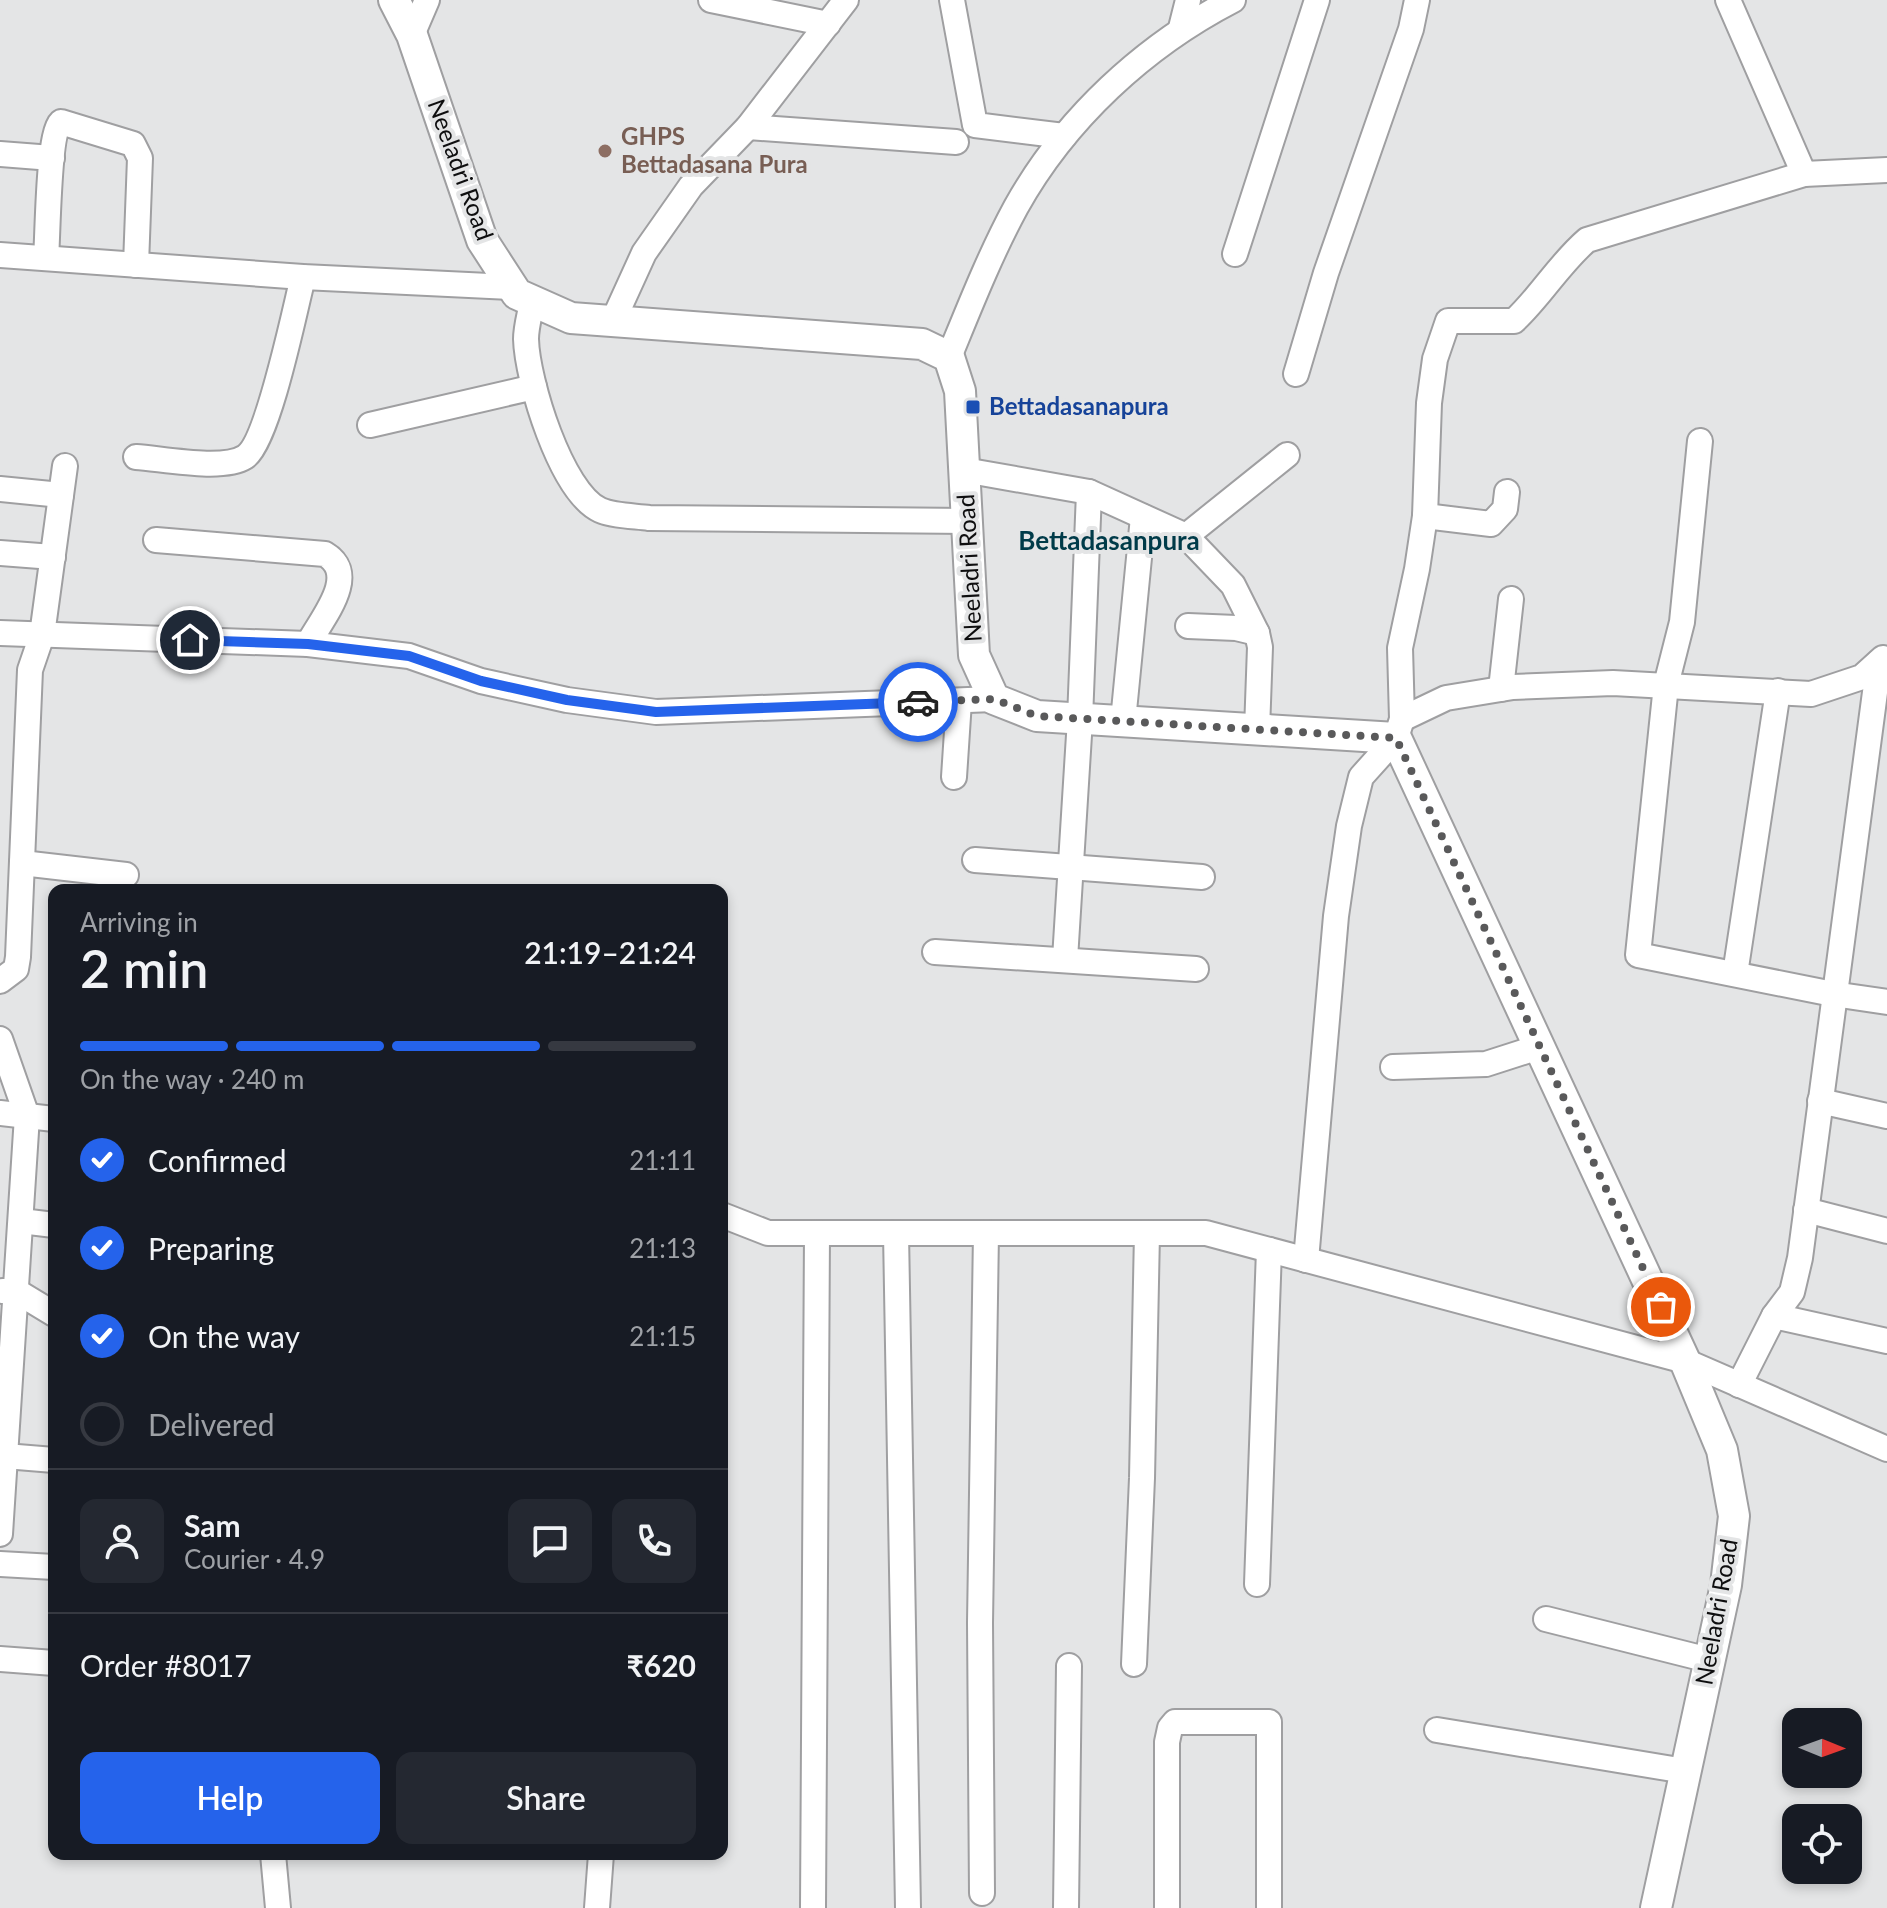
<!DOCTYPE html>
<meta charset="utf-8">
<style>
body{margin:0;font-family:Lato,sans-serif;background:#242831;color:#f1f3f6;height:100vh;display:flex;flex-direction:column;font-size:30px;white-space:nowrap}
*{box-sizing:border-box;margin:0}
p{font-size:26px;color:#9ea1a6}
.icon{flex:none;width:44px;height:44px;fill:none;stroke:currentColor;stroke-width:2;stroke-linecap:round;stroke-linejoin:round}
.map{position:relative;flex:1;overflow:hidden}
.sheet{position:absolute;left:48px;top:884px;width:680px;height:976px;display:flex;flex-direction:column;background:#171b24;border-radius:16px;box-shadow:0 4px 12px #0003}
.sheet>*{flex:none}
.needle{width:52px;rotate:91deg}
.fabs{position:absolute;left:1782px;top:1708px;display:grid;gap:16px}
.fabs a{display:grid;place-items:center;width:80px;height:80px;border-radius:16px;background:#171b24;box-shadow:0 4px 12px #0003;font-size:40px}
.pin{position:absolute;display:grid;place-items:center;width:68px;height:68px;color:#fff;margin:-34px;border:4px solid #fff;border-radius:50%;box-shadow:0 2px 8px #0007}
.courier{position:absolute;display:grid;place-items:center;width:80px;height:80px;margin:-40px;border:6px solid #2563eb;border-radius:50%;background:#fff;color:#222;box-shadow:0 2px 10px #0007}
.headline em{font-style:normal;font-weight:600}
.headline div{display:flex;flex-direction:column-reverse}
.headline{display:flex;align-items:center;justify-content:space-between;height:136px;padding:0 32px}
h1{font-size:52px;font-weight:600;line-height:60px}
.bar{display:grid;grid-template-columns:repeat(4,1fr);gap:12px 8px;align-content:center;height:96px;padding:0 32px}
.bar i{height:10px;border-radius:6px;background:#363941}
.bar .current{background:#2563eb}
.bar p{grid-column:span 4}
.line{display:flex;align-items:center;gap:20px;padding:0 32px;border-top:2px solid #363941}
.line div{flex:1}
.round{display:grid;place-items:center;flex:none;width:84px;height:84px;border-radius:16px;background:#242831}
ol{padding:0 32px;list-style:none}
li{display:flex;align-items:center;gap:24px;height:88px}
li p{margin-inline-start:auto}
li .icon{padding:8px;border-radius:50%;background:#2563eb;color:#fff;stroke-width:4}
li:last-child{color:#9ea1a6}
li i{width:44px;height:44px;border:4px solid #363941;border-radius:50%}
.action{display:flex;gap:16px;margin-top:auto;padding:16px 32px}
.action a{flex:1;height:92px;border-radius:16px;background:#2563eb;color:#fff;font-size:32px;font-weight:600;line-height:92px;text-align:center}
.action a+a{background:#242831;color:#f1f3f6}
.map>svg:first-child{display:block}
</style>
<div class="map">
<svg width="1887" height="1908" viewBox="0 0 1887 1908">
<rect width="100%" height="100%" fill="#e4e5e6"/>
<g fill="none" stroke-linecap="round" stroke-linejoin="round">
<!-- minor casing -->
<g stroke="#9f9fa1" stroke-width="28">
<g id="minor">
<path d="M711,0L828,24"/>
<path d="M952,0L975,125L1064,136"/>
<path d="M1728,0L1804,174"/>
<path d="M1181,28L1188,0"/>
<path d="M412,35L427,0"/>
<path d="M748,127L956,142"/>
<path d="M0,154L52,158"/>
<path d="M1235,254L1317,0"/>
<path d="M0,255L303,277L512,287"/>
<path d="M46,258C48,234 48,134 61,122L133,144L140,158L136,265"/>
<path d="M532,302C530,314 526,327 526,339C527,380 561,492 600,510C613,516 634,516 649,518L968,521"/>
<path d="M613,321L644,253L691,186L748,127L846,0"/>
<path d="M949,357C970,306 990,255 1016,207C1065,119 1144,46 1233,0"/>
<path d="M1296,374L1326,273L1411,29L1417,0"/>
<path d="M370,425L534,387"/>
<path d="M1700,441L1682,622L1666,685L1638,955L1833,994L1887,1002"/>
<path d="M136,457C164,459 223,471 245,457C268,442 295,309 303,277"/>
<path d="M964,470L1089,492L1080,719L1065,959"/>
<path d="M0,489L61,495"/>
<path d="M1089,492L1186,536L1233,585L1257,633L1260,647L1257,730"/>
<path d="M1425,516L1491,524L1505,509L1507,492"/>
<path d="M1186,536L1287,455"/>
<path d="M156,540L325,554C360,575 322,618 308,644"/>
<path d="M0,553L53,557"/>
<path d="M1188,626L1236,628L1257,633"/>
<path d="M0,633L308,644L409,656L481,681L567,700L656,712L994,699"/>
<path d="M1501,689L1511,599"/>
<path d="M1402,719L1446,698L1513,687L1613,683L1811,694L1862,677L1883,658"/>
<path d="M1123,721L1143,517"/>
<path d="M954,777L959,701"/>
<path d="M975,860L1202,877"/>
<path d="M22,863L126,875"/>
<path d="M935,952L1196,969"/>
<path d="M1735,974L1778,691"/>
<path d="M0,981L16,969L18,957L30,670L42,635L65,466"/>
<path d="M0,1039L27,1116L0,1534"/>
<path d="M1393,1067L1486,1064L1539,1047"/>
<path d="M1820,1101L1887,1116"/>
<path d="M0,1113L54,1119"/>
<path d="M1806,1210L1887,1231"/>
<path d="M722,1215L768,1233H1206L1685,1361L1887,1449"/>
<path d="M21,1221L54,1225"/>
<path d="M896,1233L908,1908"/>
<path d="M1306,1260L1336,916L1349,826L1361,777L1396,738L1402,719L1400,648L1417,569L1425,516L1429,403L1435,359L1448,321H1514C1541,296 1559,264 1587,240L1804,174L1887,170"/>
<path d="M3,1291H16L54,1314"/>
<path d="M1774,1316L1887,1341"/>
<path d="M1739,1385L1774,1316L1792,1292L1800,1258L1879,662"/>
<path d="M5,1456L54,1460"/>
<path d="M0,1564L54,1567"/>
<path d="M1257,1584L1269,1250"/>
<path d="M1546,1619L1709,1660"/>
<path d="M0,1659L54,1663"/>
<path d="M1134,1664L1142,1478L1147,1233"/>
<path d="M1437,1730L1685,1771"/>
<path d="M273,1854L278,1908"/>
<path d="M982,1893L980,1623L986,1233"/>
<path d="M597,1908L601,1854"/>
<path d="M813,1908L817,1233"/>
<path d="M1066,1908L1069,1666"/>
<path d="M1167,1908V1742L1170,1728L1175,1722H1269V1908"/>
</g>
</g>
<!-- major casing -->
<g stroke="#9f9fa1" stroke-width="34">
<path id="major" d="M394,0L412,35L482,240L517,294L571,318L922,344L949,357L960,391L974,655L994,699L1037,716L1396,738L1685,1361L1722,1450L1734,1516L1726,1585L1656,1908"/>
</g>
<!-- minor -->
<use href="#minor" stroke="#fff" stroke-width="24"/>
<!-- major -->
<use href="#major" stroke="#fff" stroke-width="30"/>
</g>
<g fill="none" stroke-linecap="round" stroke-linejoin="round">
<!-- done -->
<path stroke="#59595a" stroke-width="8" stroke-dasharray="0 14.4" d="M918,702L994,699L1037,716L1396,738L1661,1307"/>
<!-- route -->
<path stroke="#2563eb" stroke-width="10" d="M190,640L308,644L409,656L481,681L567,700L656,712L918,702"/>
</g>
<!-- markers -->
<circle fill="#8d6e63" stroke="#e4e5e6" stroke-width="3" cx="605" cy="151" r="8"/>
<rect fill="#1a4fb4" stroke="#e4e5e6" stroke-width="3" x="965" y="399" width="16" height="16" rx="4"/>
<g text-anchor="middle" stroke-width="8" stroke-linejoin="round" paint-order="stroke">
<!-- education labels -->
<g font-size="24" font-weight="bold" fill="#785e54" stroke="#e4e5e6" text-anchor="start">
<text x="621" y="145">GHPS<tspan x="621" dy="28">Bettadasana Pura</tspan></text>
</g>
<!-- street labels -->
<g font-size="24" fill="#0e0e0f" stroke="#e4e5e6">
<text transform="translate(460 170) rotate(70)" y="8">Neeladri Road</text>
<text transform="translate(970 568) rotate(-93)" y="8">Neeladri Road</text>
<text transform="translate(1717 1612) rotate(-80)" y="8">Neeladri Road</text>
</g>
<!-- transit labels -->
<g font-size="24" font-weight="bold" fill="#164399" stroke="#e4e5e6" text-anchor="start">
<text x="989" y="415">Bettadasanapura</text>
</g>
<!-- neighbourhood labels -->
<g font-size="26" font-weight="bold" fill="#003b49" stroke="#e4e5e6">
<text x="1109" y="550">Bettadasanpura</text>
</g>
</g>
</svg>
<div class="fabs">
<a><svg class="needle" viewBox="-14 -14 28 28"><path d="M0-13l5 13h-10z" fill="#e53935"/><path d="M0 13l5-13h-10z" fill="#9ea1a6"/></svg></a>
<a><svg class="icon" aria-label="locate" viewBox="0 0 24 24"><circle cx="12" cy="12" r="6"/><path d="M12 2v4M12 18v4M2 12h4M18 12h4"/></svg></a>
</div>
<div class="pin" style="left:1661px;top:1307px;background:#ea580c"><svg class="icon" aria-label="bag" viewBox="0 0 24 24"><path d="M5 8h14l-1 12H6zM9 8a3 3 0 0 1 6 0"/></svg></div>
<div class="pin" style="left:190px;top:640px;background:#1f2937"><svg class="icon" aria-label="home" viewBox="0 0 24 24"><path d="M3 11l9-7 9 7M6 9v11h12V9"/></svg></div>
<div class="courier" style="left:918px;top:702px"><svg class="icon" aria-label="car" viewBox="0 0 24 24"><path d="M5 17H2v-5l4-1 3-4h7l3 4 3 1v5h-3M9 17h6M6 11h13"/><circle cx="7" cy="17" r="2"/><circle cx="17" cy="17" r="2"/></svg></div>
<section class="sheet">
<div class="headline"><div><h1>2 min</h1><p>Arriving in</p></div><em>21:19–21:24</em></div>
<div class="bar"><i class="current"></i><i class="current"></i><i class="current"></i><i></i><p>On the way · 240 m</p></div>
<ol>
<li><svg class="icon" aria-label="check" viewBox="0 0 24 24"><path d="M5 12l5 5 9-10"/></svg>Confirmed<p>21:11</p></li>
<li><svg class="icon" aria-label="check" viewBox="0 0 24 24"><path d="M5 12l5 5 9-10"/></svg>Preparing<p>21:13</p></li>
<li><svg class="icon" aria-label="check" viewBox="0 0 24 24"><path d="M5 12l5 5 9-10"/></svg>On the way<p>21:15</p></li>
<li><i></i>Delivered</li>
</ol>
<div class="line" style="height:144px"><a class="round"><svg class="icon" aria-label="person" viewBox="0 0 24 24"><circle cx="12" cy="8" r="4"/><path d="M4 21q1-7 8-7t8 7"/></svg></a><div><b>Sam</b><p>Courier · 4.9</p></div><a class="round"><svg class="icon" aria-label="chat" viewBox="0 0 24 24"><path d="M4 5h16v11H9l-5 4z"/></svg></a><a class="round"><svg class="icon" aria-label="phone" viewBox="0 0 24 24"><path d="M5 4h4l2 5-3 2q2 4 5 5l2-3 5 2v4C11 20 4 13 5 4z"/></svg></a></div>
<div class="line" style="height:104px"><div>Order #8017</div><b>₹620</b></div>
<div class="action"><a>Help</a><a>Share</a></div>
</section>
</div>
